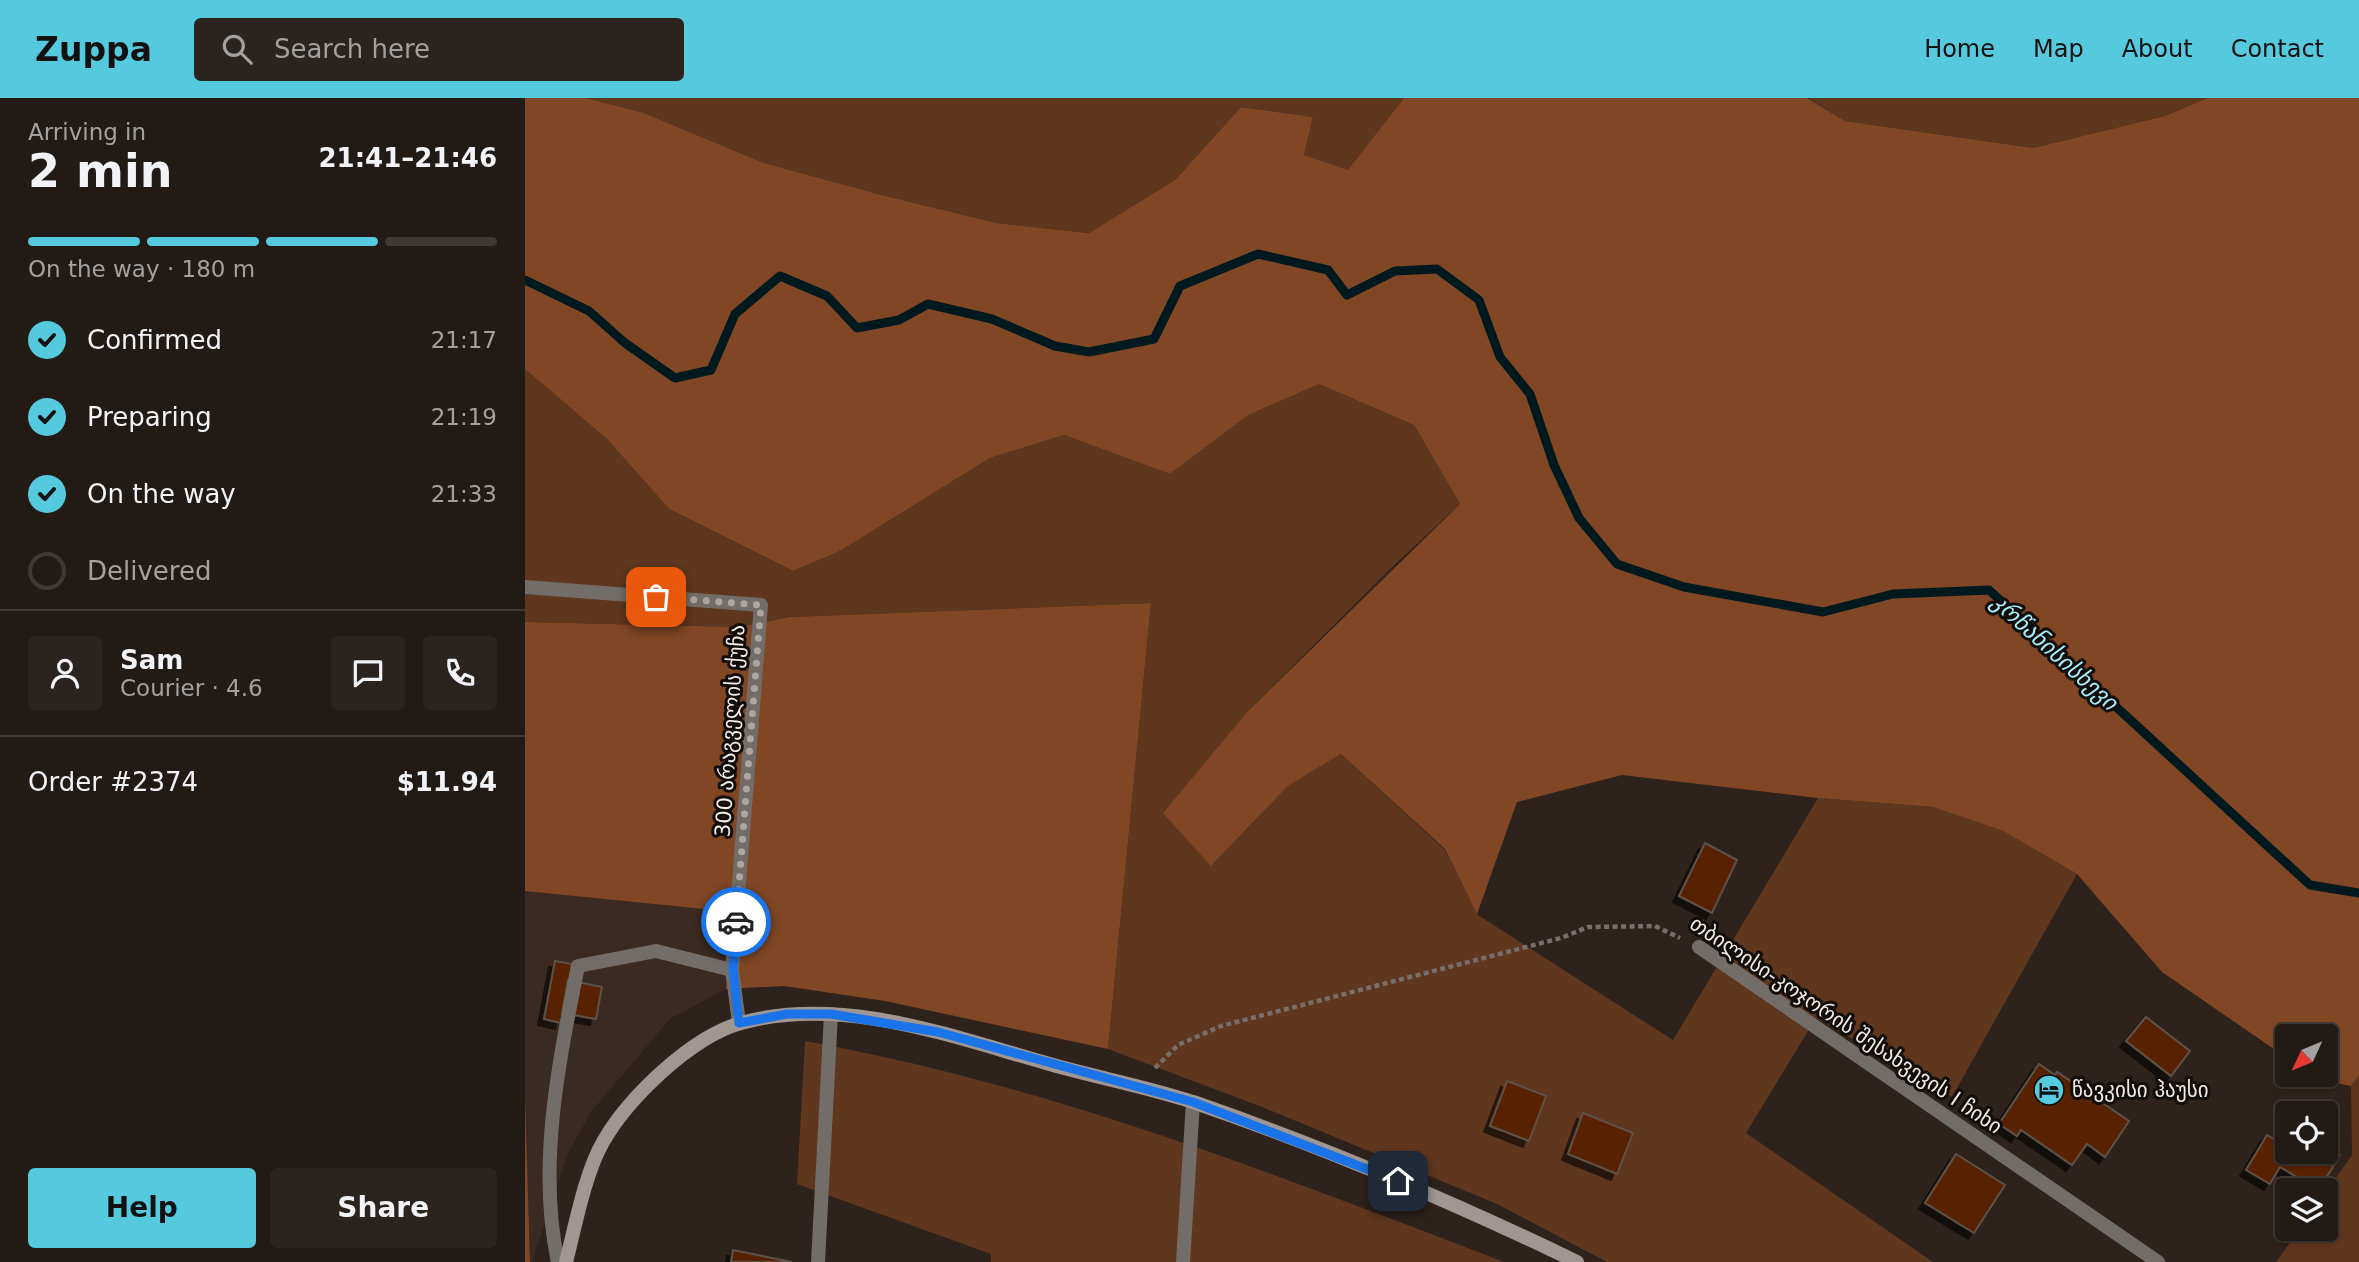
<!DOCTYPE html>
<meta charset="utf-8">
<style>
body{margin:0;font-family:"DejaVu Sans","Noto Sans Georgian",sans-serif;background:#2a231e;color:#f1f3f6;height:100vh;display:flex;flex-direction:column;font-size:26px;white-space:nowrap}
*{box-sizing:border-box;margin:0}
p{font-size:23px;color:#a2a1a0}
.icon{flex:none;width:38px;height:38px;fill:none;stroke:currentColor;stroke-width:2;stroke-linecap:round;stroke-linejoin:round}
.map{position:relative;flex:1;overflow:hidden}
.panel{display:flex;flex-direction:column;background:#221a15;width:525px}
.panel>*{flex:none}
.needle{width:46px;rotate:226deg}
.tools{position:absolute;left:1750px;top:926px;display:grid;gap:14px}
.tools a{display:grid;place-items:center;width:63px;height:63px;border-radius:7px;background:#221a15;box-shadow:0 2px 5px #0004,0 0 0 2px #3f3834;font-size:35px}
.pin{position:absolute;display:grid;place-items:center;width:60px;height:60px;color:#fff;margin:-30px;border-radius:14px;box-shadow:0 4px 10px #0006}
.courier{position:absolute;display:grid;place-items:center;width:70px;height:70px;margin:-35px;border:5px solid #1a73e8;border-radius:50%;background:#fff;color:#222;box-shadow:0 2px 9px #0007}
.head em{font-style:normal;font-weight:600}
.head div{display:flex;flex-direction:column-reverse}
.head{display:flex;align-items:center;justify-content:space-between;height:119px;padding:0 28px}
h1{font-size:46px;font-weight:600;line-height:52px}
.bar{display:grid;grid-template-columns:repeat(4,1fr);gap:10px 7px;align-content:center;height:84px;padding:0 28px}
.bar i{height:9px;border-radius:5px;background:#3f3834}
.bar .on{background:#55cade}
.bar p{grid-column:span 4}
.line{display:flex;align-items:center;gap:18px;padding:0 28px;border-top:2px solid #3f3834}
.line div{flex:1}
.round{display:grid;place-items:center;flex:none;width:74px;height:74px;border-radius:7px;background:#2a231e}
ol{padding:0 28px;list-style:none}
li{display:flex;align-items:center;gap:21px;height:77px}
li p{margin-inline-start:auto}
li .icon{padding:7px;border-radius:50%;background:#55cade;color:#111;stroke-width:4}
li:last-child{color:#a2a1a0}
li i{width:38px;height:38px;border:4px solid #3f3834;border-radius:50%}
.primary-button{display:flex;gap:14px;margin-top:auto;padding:14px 28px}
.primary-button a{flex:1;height:80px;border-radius:7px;background:#55cade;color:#111;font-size:28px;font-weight:600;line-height:80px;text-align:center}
.primary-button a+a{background:#2a231e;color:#f1f3f6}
header{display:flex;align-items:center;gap:42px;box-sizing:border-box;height:98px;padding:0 35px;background:#55cade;color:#111}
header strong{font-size:33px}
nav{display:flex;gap:38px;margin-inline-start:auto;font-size:24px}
.search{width:490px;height:63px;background:#2a231e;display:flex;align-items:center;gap:18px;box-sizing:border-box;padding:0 24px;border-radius:7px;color:#a2a1a0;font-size:26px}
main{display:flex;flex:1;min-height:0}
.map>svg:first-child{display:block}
</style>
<header>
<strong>Zuppa</strong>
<div class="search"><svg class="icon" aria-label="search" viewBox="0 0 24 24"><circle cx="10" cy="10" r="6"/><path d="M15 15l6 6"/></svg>Search here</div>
<nav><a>Home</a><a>Map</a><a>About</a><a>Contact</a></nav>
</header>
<main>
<section class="panel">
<div class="head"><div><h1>2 min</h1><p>Arriving in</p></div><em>21:41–21:46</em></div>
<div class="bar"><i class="on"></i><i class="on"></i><i class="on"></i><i></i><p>On the way · 180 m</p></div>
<ol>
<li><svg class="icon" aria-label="check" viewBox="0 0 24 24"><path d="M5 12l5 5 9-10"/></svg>Confirmed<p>21:17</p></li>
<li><svg class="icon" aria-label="check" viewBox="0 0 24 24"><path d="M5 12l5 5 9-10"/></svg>Preparing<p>21:19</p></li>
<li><svg class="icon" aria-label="check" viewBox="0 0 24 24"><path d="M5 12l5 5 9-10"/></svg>On the way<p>21:33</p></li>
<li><i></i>Delivered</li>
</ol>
<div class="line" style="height:126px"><a class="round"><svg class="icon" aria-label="person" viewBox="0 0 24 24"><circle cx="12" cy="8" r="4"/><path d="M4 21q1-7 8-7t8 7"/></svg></a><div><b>Sam</b><p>Courier · 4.6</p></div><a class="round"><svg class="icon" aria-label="chat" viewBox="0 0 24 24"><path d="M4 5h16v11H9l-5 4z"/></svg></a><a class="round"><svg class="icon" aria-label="phone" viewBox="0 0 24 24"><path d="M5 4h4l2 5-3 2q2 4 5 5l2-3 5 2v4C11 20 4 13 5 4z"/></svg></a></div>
<div class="line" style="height:91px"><div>Order #2374</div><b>$11.94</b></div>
<div class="primary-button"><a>Help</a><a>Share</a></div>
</section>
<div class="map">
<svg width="1834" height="1164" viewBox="0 0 1834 1164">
<defs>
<filter id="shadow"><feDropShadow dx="-6" dy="6" stdDeviation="0" flood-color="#0009"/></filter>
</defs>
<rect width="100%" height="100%" fill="#2d221c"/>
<!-- built -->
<path fill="#3b2a21" d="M0,793L209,814L201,891L145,921L66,1014L43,1055L7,1164H5L0,998Z"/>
<!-- green -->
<g fill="#5f361e">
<path d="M62,0H879L823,73L779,57L788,19L716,9L650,82L564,135L471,125L357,97L239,65L119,15Z"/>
<path d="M1283,0H1682L1640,18L1508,50L1320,23Z"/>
<path d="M0,271L82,341L144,411L268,473L315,453L465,360L539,337L645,376L722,317L794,286L889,327L935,406L864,472L723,613L686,768L763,688L816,656L920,752L953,817L1148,942L1293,700L1408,709L1478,733L1552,776L1427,999L1291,920L1221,1035L1408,1164H1082L972,1106L737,1009L583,951L626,505L264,519L215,529L0,524Z"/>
<path d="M280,943C520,986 751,1076 979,1164H466V1156L272,1086Z"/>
<path d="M1834,977V1164H1751L1775,1131L1801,1130V1094L1827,1057L1826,988Z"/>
</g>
<!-- forest -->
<g fill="#814725">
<path d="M0,0H62L119,15L239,65L357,97L471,125L564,135L650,82L716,9L788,19L779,57L823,72L879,0H1282L1320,23L1508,50L1640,18L1682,0H1834V977L1826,988L1796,982L1787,977L1801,976V938H1762V960L1637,874L1552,776L1478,733L1408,709L1293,700L1097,677L992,704L952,816L920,751L816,656L763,688L686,768L638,715L723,613L935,406L889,327L794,286L723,317L645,376L539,337L465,360L315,453L268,473L144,411L82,341L0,271Z"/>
<path d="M626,505L583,951L360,903L259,888L201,891L209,814L0,793V524L215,529L264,519Z"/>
<path d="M0,998L5,1164H0Z"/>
</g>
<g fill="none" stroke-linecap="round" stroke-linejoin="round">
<!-- stream -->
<path stroke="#00191e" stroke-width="9" d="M0,182L64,213L100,245L150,280L186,272L210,216L255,178L302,198L332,230L374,222L403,206L467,221L530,248L564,254L629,241L655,188L733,156L803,172L822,197L870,173L912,171L954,202L975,259L1005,296L1029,367L1054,420L1092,466L1159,489L1298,514L1368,496L1464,492L1785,787L1834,795"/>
</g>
<!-- building -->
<g fill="#592300" stroke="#5d514a" stroke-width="2" filter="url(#shadow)">
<path d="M1180,745L1212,762L1187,815L1154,798Z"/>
<path d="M30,863L47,866L36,925L19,921Z"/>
<path d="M43,882L77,889L71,921L37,915Z"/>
<path d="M1621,919L1665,953L1646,978L1601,943Z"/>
<path d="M1514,966L1530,977L1532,974L1604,1023L1580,1059L1562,1046L1547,1067L1496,1032L1492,1038L1474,1026Z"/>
<path d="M982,983L1021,998L1004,1043L965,1028Z"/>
<path d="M1058,1015L1108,1035L1092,1076L1043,1056Z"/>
<path d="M1742,1037L1762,1049V1054H1801V1048L1815,1057L1794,1092L1755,1069L1745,1086L1721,1072Z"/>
<path d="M1431,1056L1480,1087L1449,1135L1400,1105Z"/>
<path d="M208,1152L267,1164H206Z"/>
</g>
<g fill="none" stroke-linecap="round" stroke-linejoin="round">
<!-- path -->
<path stroke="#796f6a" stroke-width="4.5" stroke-dasharray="5 3.5" stroke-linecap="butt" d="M630,970L653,947L696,928L1036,840L1063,829L1130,828L1155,840"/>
<!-- service -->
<g stroke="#736d6a" stroke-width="14">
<path d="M0,489L236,507L207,872"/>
<path d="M33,1164C12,1068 34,963 53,868L131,853L207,872L214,925"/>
</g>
<!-- minor -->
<g stroke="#736d6a" stroke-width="14">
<path d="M1174,849L1633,1164"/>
<path d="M293,1164L306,916"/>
<path d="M658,1164L668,1004"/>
</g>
<!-- secondary -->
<path stroke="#a09792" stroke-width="14" d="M41,1164C50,1129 60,1075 78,1044C103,1000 166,939 216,925C316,897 425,938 521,965C569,979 624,989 671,1005C801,1050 928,1104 1052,1164"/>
</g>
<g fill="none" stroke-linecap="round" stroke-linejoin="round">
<!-- done -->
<path stroke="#aea5a0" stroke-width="7" stroke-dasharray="0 12.6" d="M131,499L236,507L211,824"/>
<!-- route -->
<path stroke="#1a73e8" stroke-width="9" d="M211,824L208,872L214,925L262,916H306L413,934L668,1004L873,1083"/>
</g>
<!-- icons -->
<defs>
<g id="hotel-disc" transform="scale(1.575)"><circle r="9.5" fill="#55cade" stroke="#110d0a"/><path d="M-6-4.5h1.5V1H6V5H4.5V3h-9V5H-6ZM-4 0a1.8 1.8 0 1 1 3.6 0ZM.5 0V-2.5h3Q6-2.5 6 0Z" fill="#111"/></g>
</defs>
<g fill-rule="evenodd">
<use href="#hotel-disc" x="1524" y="992"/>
</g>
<g text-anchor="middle" stroke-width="6" stroke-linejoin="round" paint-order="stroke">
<!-- street labels -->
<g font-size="21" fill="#f3ebe7" stroke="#110d0a">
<text transform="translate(205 633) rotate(-86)" y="7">300 არაგველის ქუჩა</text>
<text transform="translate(1321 927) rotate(34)" y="7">თბილისი-კოჯორის შესახვევის I ჩიხი</text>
</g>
<!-- poi labels -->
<g font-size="21" fill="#f3ebe7" stroke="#110d0a" text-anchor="start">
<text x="1547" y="999">წავკისი ჰაუსი</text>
</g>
<!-- water labels -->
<g font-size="23" font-style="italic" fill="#a9f0fe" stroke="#110d0a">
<text transform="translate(1530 554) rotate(42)" y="8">კრწანისისხევი</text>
</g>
</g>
</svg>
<div class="tools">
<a><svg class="needle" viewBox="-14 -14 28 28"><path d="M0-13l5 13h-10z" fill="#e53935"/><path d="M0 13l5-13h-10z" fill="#a2a1a0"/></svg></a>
<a><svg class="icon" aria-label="locate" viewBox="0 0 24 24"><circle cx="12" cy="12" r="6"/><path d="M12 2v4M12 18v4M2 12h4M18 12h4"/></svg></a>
<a><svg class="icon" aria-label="layers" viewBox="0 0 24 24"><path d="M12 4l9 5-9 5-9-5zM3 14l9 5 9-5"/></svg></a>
</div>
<div class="pin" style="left:131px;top:499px;background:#ea580c"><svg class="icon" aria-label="bag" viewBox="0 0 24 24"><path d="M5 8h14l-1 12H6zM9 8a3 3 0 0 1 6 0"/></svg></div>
<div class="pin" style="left:873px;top:1083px;background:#1f2937"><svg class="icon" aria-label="home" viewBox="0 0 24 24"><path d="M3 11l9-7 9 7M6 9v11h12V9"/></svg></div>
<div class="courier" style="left:211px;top:824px"><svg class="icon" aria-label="car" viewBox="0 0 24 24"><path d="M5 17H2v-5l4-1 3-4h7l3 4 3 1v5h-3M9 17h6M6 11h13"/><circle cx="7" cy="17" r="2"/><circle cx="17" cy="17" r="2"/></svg></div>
</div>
</main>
